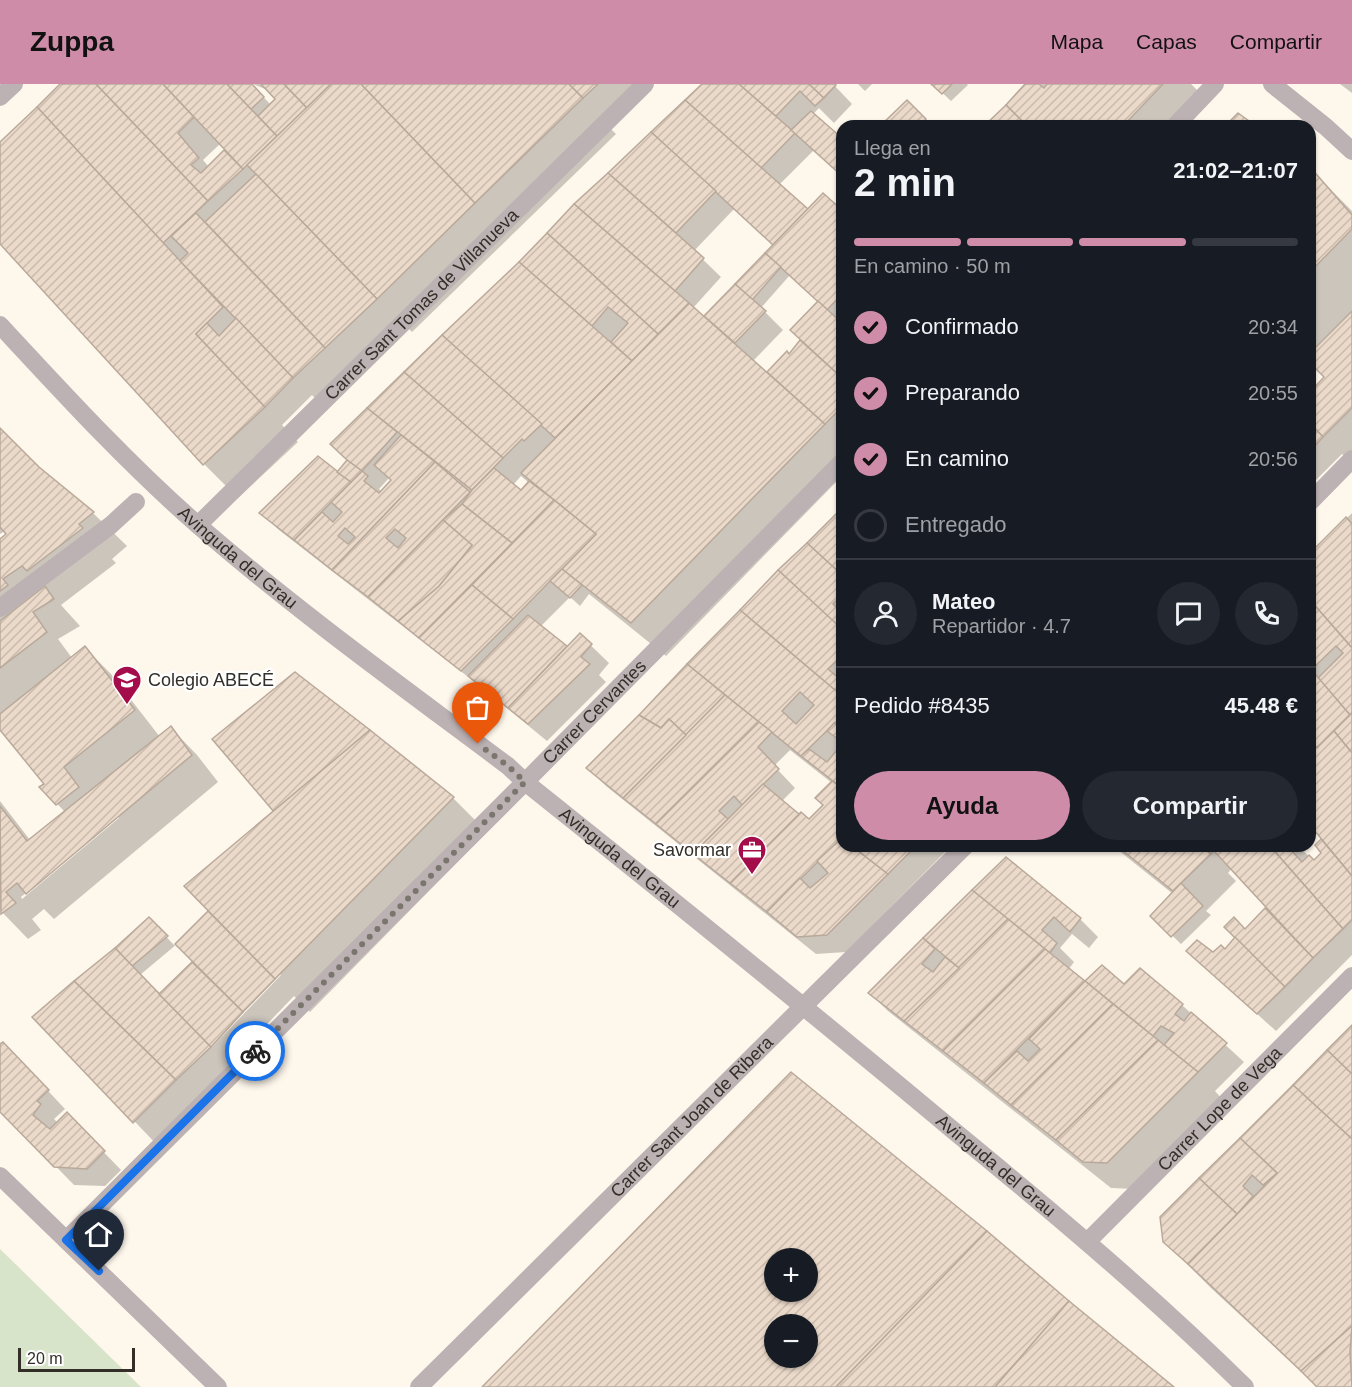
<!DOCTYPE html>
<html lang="es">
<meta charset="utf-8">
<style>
body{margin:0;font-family:Helvetica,sans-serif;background:#242831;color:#f1f3f6;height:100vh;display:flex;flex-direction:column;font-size:22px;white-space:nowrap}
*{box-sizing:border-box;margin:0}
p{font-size:20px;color:#9ea1a6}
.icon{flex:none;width:33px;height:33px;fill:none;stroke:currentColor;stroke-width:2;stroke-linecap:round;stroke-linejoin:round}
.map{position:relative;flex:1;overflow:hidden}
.side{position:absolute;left:836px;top:36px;width:480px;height:732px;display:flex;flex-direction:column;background:#171b24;border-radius:18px;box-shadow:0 2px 4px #0004}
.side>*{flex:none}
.buttons{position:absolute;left:764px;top:1164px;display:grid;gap:12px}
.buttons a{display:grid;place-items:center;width:54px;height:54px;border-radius:50%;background:#171b24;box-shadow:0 2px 4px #0004;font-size:30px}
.scale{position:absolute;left:18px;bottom:15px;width:117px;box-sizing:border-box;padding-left:6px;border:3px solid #332f28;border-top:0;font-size:16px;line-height:21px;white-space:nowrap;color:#332f28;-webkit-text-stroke:4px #fff;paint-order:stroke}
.pin{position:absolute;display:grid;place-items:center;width:51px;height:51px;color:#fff;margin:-62px -26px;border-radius:50% 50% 50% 0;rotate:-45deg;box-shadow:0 0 6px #0007}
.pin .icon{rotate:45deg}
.courier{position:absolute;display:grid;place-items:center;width:60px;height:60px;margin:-30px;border:4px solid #1a73e8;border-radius:50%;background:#fff;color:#222;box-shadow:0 2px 8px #0007}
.headline em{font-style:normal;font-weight:700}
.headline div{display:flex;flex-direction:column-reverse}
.headline{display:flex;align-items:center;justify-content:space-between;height:102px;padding:0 18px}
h1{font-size:39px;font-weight:700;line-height:45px}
.bar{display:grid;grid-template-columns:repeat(4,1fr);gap:9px 6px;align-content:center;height:72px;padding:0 18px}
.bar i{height:8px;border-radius:4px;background:#363941}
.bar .active{background:#ce8ca8}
.bar p{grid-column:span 4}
.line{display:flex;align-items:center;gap:15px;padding:0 18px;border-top:2px solid #363941}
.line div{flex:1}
.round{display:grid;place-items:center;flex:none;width:63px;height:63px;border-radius:32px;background:#242831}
ol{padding:0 18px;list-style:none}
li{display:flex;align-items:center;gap:18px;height:66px}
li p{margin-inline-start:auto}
li .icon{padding:6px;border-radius:50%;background:#ce8ca8;color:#111;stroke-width:4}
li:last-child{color:#9ea1a6}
li i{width:33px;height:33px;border:3px solid #363941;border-radius:50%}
.button{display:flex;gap:12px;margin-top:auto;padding:12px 18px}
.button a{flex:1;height:69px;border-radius:36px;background:#ce8ca8;color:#111;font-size:24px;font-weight:700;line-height:69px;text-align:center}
.button a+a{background:#242831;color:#f1f3f6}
header{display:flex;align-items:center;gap:36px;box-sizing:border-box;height:84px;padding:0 30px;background:#ce8ca8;color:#111}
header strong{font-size:28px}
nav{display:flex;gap:33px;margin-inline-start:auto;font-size:21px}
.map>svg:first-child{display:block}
</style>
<header>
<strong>Zuppa</strong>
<nav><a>Mapa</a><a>Capas</a><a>Compartir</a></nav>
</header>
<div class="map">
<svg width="1352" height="1303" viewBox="0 0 1352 1303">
<defs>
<pattern id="building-hatch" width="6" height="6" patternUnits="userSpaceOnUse" patternTransform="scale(1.5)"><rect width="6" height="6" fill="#ebdaca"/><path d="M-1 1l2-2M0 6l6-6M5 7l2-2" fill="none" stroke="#cabbae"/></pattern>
</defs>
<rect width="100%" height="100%" fill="#fef7ec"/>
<!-- green -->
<path fill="#d8e4ca" d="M0,1165L141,1303H0Z"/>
<!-- shadow -->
<g fill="#0003" fill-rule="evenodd">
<path d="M63,0H251L271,21L277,15L270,7L253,0H651L608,42L616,50L412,248L404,240L320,320L312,311L282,341L298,358L238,414L204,380L0,158V60ZM220,60L227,67L209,83L203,76Z"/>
<path d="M704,0H833L852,20L834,39L819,24L813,30L842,56V91L814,66L779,101L808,127L842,128V392L666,572L589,510L580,522L570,513L540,543L568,564L580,551L609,579L599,591L606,598L547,657L481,603L279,446L261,429L338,390L349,376L333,360L521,178L575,121ZM734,125L775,162L704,234L693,224L721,193L694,167ZM790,191L819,218L802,256L773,296L753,277L783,246L761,224ZM611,257L619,265L617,266L609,259ZM521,392L529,399L522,408L513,401ZM389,394L392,397L382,408L379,405Z"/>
<path d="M858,0H872L865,7Z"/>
<path d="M933,0H967L968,1L951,17Z"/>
<path d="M1027,0H1191L1200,9L1174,42H986Z"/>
<path d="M1340,0H1352V9Z"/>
<path d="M907,18L931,42H882Z"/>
<path d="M1310,85L1352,127V377L1350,378L1342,370L1310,402V310L1326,293L1312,279L1310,281Z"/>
<path d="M0,346L38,384L93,429L127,462L112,475L116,479L61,521L80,542L58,555L72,574L85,564L111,590L160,653L171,644L197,671L218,698L54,835L44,825L32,835L41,846L28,855L0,826V717L30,756L65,728L41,703L46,700L0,644V457L8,451L5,447L0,450ZM118,732L119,734L22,815L21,813Z"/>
<path d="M842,426V762H951L846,868L816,870L606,702L588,684ZM790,666L832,699L824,721L809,737L799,732L782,717L795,704L774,682Z"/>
<path d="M1352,429V871L1276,947L1206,884L1213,870L1225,867L1267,824L1232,784L1228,789L1236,797L1206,827L1211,831L1181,860L1152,832L1173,810L1113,762H1299L1314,778L1330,763L1316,745L1310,751V471Z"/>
<path d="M370,648L453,714L487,748L310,928L294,912L228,981L236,990L160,1064L35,933L149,835L175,862L208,829L227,848ZM177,860L194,878L160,911L140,891ZM279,889L281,891L211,964L209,962Z"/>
<path d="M1006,775L1080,835L1098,853L1089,864L1072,850L1060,864L1074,878L1068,886L1085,900L1102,883L1124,902L1182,921L1244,978L1215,1007L1223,1016L1134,1105L1111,1104L888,927L870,909Z"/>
<path d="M1352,944V1303H1318L1211,1204L1164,1157Z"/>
<path d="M0,962L21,978L65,1025L54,1035L58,1039L67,1030L121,1086L105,1102L74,1101L0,1025Z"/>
<path d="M792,990L1172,1303H484ZM774,1174H807V1208H774ZM774,1240H807V1274H774Z"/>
</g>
<!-- building -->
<g fill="url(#building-hatch)" stroke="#b9a99a" stroke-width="1.5" fill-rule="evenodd">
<path d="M60,0H96L208,117L163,159L37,23Z"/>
<path d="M96,0H163L194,33L178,49L199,74L191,81L201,89L224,66L243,85L208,117Z"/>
<path d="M163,0H227L277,52L243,85Z"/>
<path d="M227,0H252L264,13L251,25Z"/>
<path d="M261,0H284L307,24L277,52L258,32L275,15Z"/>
<path d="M284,0H331L307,24Z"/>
<path d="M331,0H361L475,119L377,215L247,81Z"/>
<path d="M361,0H569L583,14L475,119Z"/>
<path d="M569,0H598L583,14Z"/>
<path d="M702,0H739L795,49L761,84L685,16Z"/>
<path d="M739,0H809L824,14L815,22L800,7L776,32Z"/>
<path d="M809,0H835L836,1L824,14Z"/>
<path d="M931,0H952L942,10Z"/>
<path d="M1025,0H1039L1044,4L1047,0H1163L1123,42H1027L1006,21Z"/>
<path d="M685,16L808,125L773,161L651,48Z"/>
<path d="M907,16L926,35L919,42H880Z"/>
<path d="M1006,21L1027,42H984Z"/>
<path d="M37,23L223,223L196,250L265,323L203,381L0,160V58Z"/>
<path d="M811,27L842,54L841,91L791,46Z"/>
<path d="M1238,29L1256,42H1225Z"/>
<path d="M651,48L716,107L676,149L608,89Z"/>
<path d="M1310,83L1352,131V145L1310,188Z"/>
<path d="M608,89L704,174L675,207L574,120Z"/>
<path d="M256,90L377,215L325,264L205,138Z"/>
<path d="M823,109L842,126V214L840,212L827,226L765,169Z"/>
<path d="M574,120L689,219L658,250L547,149Z"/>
<path d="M196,129L325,264L293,294L180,177L188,169L171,152Z"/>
<path d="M547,149L658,250L632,277L611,258L628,239L608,223L592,242L519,178Z"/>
<path d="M765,169L781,183L752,216L735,200Z"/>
<path d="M519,178L632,277L555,354L442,251Z"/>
<path d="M735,200L766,227L735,259L704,232Z"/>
<path d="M818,217L842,239V294L790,246Z"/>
<path d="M689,219L825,340L631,539L562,485L596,450L521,389Z"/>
<path d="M1352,227V324L1323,353L1310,339V308L1324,293L1310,279V269Z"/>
<path d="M236,234L293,294L265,323L196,250L207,239L219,252Z"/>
<path d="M442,251L542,340L524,357L522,355L503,374L404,288Z"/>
<path d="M800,256L842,294V323L825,340L767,288L787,267L789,270Z"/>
<path d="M404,288L503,374L472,406L367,324Z"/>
<path d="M367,324L397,348L362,387L347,376L330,360Z"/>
<path d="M1310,339L1323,353L1310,367Z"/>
<path d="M0,344L39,383L94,428L79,440L83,444L27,487L22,482L3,495L8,501L0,507V455L6,450L0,443Z"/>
<path d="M401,351L435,378L332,486L294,456L322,428L333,438L342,428L331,418L362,387L368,392L364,397L379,409L391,396L374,381ZM345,444L355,453L348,460L338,452Z"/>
<path d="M318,372L351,398L294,456L259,429Z"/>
<path d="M347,376L362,387L351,398L337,388Z"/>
<path d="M435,378L470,408L368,513L332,486ZM395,445L406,454L398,464L386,454Z"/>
<path d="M494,384L521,406L529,397L554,416L512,459L462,420L472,406Z"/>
<path d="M554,416L596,450L513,535L472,501Z"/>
<path d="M462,420L512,459L419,554L398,537L439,502L472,461L443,436Z"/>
<path d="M841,425H842V491L807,459Z"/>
<path d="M1346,433L1352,440V564L1310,516V469Z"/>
<path d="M443,436L472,461L439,502L398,537L368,513Z"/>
<path d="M807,459L842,491V511L833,520L842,529V536L837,541L778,486Z"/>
<path d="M562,485L582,501L570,514L550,497Z"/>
<path d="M778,486L842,545V572L828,585L842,597V612L740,526Z"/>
<path d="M472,501L513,535L461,587L419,554Z"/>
<path d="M45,502L54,515L33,528L47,548L0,584V537Z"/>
<path d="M1310,516L1352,564V629L1350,631L1318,594L1343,569L1336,562L1311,586L1310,584Z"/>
<path d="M740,526L842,612V632L801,672L687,580ZM800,608L814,621L796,640L782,627Z"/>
<path d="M528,531L567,562L508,624L468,592Z"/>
<path d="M580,549L592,560L581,573L590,580L528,640L508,624Z"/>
<path d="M85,562L135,626L64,683L79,703L56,721L39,703L44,700L0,646V630Z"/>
<path d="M687,580L725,611L686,651L669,635L661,644L639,631Z"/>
<path d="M1310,584L1350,631L1317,664L1310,656Z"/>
<path d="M295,588L370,646L274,728L212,655Z"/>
<path d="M725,611L759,638L656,740L623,714Z"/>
<path d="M1352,629V669L1334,647Z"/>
<path d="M639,631L661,644L669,635L686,651L623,714L586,684Z"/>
<path d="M759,638L772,648L758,663L779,685L742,721L734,712L719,727L728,735L693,770L656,740Z"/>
<path d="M834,639L842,645V658L827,647Z"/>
<path d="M171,642L192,671L26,810L17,799L6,808L16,819L1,830L0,722L27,757Z"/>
<path d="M370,646L454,713L275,895L184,802Z"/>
<path d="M1334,647L1352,669V792L1310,741V656L1317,664Z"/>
<path d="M842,660V704L801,672L809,665L827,678Z"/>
<path d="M832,697L842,704V754L767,828L730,799L801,728L809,735L823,721L815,714Z"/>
<path d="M763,700L799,730L730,799L693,770Z"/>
<path d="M842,754V762H852L888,790L827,851L797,853L767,828L800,794L810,804L828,789L817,777Z"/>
<path d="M1321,755L1352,792V836L1343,845L1270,762H1294L1290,765L1302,778L1309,771L1314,776L1321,769L1315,761Z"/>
<path d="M852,762H914L915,763L888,790Z"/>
<path d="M1117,762H1201L1211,770L1173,807Z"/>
<path d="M1201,762H1218L1211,770Z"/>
<path d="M1218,762H1270L1343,845L1313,874L1214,767Z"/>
<path d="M1006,773L1081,834L1070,848L1054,833L1042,846L1057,859L1050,869L972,806Z"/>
<path d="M1181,799L1203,822L1171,853L1150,832Z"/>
<path d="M972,806L1008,835L959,884L923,854Z"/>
<path d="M1265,824L1313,874L1285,903L1224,843L1234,833L1245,845Z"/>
<path d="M208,827L275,895L243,928L175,860Z"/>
<path d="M149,833L168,852L132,882L115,864Z"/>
<path d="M1008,835L1045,865L943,967L904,937Z"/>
<path d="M1235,853L1285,903L1257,930L1186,867L1197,856L1213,868L1221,861L1225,865Z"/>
<path d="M923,854L935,865L922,880L933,888L945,873L959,884L904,937L868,909Z"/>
<path d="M115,864L211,963L176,996L74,897Z"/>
<path d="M1045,865L1085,897L984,999L943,967Z"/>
<path d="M192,878L243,928L211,963L159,910Z"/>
<path d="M1102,881L1124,900L1140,884L1183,920L1175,930L1184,937L1191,928L1227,959L1198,988L1164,961L1174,949L1161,942L1153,952L1085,897Z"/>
<path d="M74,897L176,996L133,1039L32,933Z"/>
<path d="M1085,897L1113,920L1011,1021L984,999L1017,967L1028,977L1040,965L1029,955Z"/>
<path d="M1113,920L1158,956L1056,1056L1011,1021Z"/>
<path d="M1352,941V990L1327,966Z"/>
<path d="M1158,956L1198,988L1107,1079L1083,1078L1056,1056Z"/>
<path d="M3,958L49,1006L37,1017L41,1020L33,1031L50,1045L67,1028L105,1067L87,1085L54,1083L0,1028V960Z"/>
<path d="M1327,966L1352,990V1055L1293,1001Z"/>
<path d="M791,988L987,1147L836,1303H482ZM774,1174H807V1208H774ZM774,1240H807V1274H774Z"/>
<path d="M1293,1001L1352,1055V1242L1301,1287L1188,1180L1277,1089L1240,1054Z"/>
<path d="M1240,1054L1277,1089L1263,1101L1252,1091L1243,1102L1253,1112L1237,1130L1199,1094Z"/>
<path d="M1199,1094L1237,1130L1188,1180L1163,1158L1160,1133Z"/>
<path d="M987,1147L1069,1217L995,1303H836Z"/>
<path d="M1069,1217L1174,1303H995Z"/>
<path d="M1352,1242L1350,1268L1352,1303H1317L1301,1287Z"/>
</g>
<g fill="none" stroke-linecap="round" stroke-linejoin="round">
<!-- pedestrian -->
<path stroke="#bcb1b3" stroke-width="18" d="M0,524L111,441L136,418"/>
<!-- minor -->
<g stroke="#bcb1b3" stroke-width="18">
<path d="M1272,0L1326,43L1352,67"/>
<path d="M0,13L14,0"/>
<path d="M1175,42L1215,0"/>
<path d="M1310,418L1352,375"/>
<path id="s1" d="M198,441L645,0"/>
<path d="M0,1092L218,1303"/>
<path id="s2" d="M66,1156L525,698L842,378"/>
<path id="s3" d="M1087,1158L1352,892"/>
<path id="s4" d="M419,1303L965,762"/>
</g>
<!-- tertiary -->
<path stroke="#bcb1b3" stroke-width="18" id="s5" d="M0,241C64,310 128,380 199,442C297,527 404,604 508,682L525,698C669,813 813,929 954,1047C1054,1129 1153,1212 1245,1303"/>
</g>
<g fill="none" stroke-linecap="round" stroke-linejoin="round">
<!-- done -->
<path stroke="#7a756d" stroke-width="6" stroke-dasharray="0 10.8" d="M255,967L525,698L508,682L478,660"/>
<!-- route -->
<path stroke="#1a73e8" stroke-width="8" d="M99,1187L66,1156L255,967"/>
</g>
<!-- icons -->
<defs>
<g id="school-pin" transform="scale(1.5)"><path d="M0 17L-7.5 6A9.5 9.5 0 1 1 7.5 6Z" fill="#a40d49" stroke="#fff"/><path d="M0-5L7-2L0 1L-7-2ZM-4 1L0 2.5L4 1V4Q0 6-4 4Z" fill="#fff"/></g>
<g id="office-pin" transform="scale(1.5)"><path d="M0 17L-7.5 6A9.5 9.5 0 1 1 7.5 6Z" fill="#a40d49" stroke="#fff"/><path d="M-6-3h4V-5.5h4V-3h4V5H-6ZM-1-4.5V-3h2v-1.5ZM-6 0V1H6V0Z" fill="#fff"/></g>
</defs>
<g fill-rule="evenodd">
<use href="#school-pin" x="127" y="596"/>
<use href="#office-pin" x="752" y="766"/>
</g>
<g text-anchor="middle" stroke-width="4.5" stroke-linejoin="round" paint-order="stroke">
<!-- street labels -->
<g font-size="18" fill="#332f28" stroke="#fff">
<text dy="6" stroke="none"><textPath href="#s1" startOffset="314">Carrer Sant Tomas de Villanueva</textPath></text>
<text dy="6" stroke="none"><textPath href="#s5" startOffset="333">Avinguda del Grau</textPath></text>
<text dy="6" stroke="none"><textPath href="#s2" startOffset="747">Carrer Cervantes</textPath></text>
<text dy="6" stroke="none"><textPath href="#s5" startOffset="819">Avinguda del Grau</textPath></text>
<text dy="6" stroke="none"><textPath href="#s3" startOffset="188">Carrer Lope de Vega</textPath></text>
<text dy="6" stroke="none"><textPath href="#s4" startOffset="384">Carrer Sant Joan de Ribera</textPath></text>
<text dy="6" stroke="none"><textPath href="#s5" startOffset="1305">Avinguda del Grau</textPath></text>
</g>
<!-- poi labels -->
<g font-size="18" fill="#332f28" stroke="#fff" text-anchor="start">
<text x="148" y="602">Colegio ABECÉ</text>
<text x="731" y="772" text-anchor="end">Savormar</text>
</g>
</g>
</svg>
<div class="buttons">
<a>+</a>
<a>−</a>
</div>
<div class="scale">20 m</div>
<div class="pin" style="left:478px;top:660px;background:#ea580c"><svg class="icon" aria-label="bag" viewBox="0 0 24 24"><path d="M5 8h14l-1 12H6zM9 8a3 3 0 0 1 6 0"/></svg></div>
<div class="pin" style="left:99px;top:1187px;background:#1f2937"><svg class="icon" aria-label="home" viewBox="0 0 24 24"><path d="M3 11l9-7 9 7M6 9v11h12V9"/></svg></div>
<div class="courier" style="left:255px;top:967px"><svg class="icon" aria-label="bike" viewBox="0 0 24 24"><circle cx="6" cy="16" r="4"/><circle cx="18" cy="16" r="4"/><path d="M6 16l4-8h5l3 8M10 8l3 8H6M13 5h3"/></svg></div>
<section class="side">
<div class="headline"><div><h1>2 min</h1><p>Llega en</p></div><em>21:02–21:07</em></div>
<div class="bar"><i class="active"></i><i class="active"></i><i class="active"></i><i></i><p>En camino · 50 m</p></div>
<ol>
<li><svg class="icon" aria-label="check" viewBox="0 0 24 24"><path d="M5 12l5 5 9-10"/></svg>Confirmado<p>20:34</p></li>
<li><svg class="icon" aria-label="check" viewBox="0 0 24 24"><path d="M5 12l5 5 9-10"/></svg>Preparando<p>20:55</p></li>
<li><svg class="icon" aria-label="check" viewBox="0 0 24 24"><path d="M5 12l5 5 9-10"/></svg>En camino<p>20:56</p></li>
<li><i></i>Entregado</li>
</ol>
<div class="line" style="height:108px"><a class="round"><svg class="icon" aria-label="person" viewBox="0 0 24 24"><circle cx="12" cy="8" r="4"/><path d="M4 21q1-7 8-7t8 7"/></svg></a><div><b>Mateo</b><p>Repartidor · 4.7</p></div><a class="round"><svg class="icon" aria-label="chat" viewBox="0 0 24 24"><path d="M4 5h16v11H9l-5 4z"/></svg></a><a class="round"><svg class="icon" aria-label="phone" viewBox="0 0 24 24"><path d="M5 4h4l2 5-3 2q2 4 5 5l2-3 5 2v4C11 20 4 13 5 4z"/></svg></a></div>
<div class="line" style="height:78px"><div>Pedido #8435</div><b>45.48 €</b></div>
<div class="button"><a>Ayuda</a><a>Compartir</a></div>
</section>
</div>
